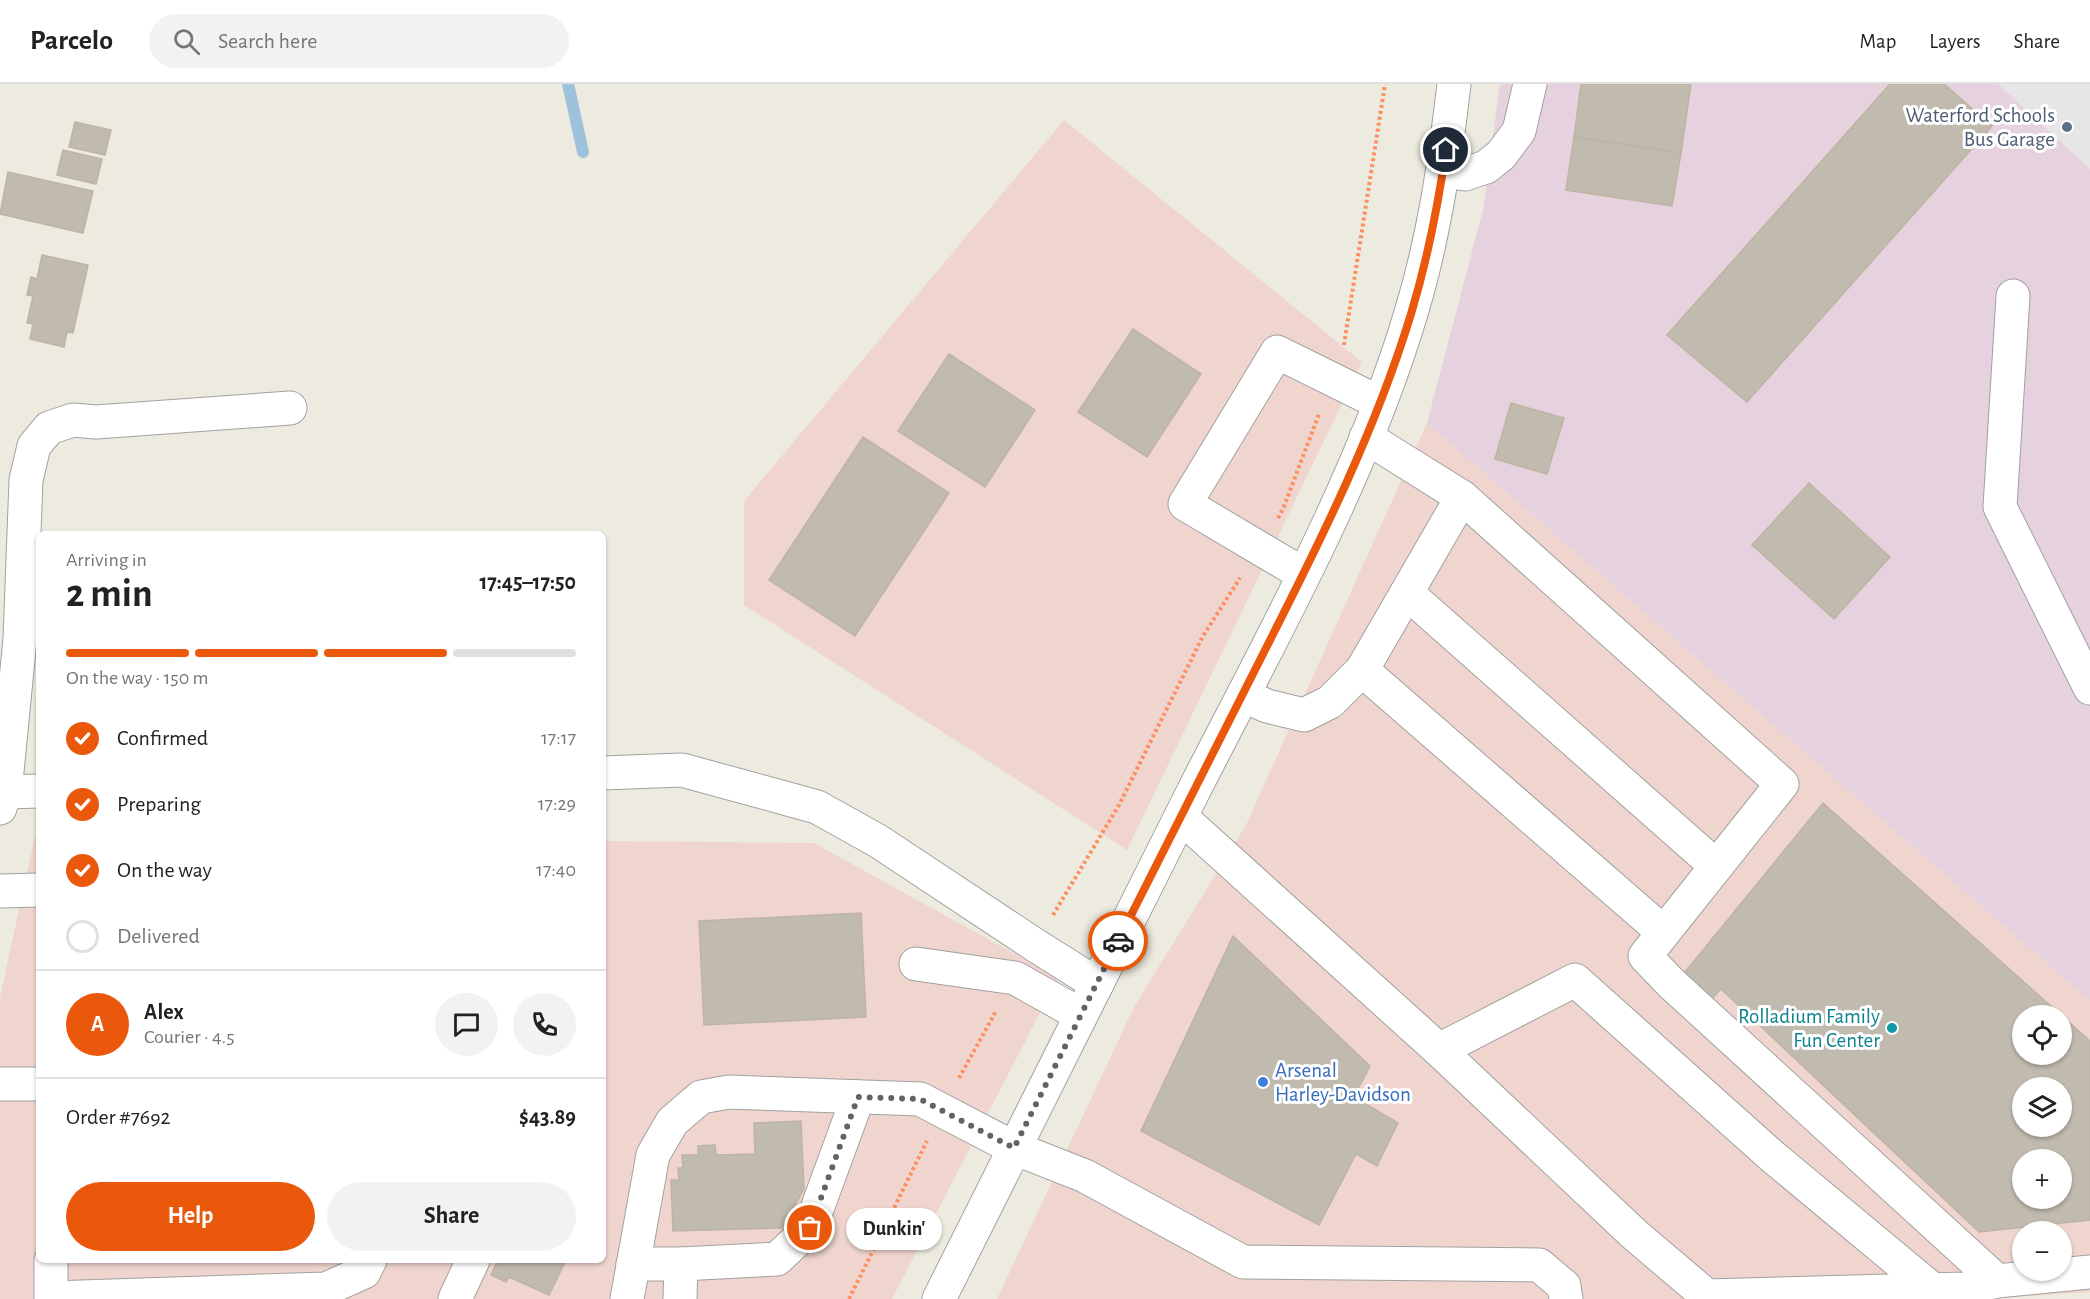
<!DOCTYPE html>
<meta charset="utf-8">
<style>
body{margin:0;font-family:"Alegreya Sans",sans-serif;background:#f2f2f2;color:#222;height:100vh;display:flex;flex-direction:column;font-size:22px;white-space:nowrap}
*{box-sizing:border-box;margin:0}
p{font-size:20px;color:#767676}
.icon{flex:none;width:33px;height:33px;fill:none;stroke:currentColor;stroke-width:2;stroke-linecap:round;stroke-linejoin:round}
.map{position:relative;flex:1;overflow:hidden}
.panel{position:absolute;left:36px;top:447px;width:570px;height:732px;display:flex;flex-direction:column;background:#fff;border-radius:9px;box-shadow:0 2px 4px #0004}
.panel>*{flex:none}
.controls{position:absolute;left:2012px;top:921px;display:grid;gap:12px}
.controls a{display:grid;place-items:center;width:60px;height:60px;border-radius:50%;background:#fff;box-shadow:0 2px 4px #0004;font-size:30px}
.pin{position:absolute;display:grid;place-items:center;width:51px;height:51px;color:#fff;margin:-26px;border:3px solid #fff;border-radius:50%;box-shadow:0 2px 6px #0007}
.courier{position:absolute;display:grid;place-items:center;width:60px;height:60px;margin:-30px;border:4px solid #ea580c;border-radius:50%;background:#fff;color:#222;box-shadow:0 2px 8px #0007}
.bubble{position:absolute;height:42px;border-radius:21px;background:#fff;box-shadow:0 2px 4px #0004;font-size:20px;font-weight:700;line-height:42px;text-align:center}
.overview em{font-style:normal;font-weight:700}
.overview div{display:flex;flex-direction:column-reverse}
.overview{display:flex;align-items:center;justify-content:space-between;height:102px;padding:0 30px}
h1{font-size:39px;font-weight:700;line-height:45px}
.bar{display:grid;grid-template-columns:repeat(4,1fr);gap:9px 6px;align-content:center;height:72px;padding:0 30px}
.bar i{height:8px;border-radius:4px;background:#e0e0e0}
.bar .on{background:#ea580c}
.bar p{grid-column:span 4}
.line{display:flex;align-items:center;gap:15px;padding:0 30px;border-top:2px solid #e0e0e0}
.line div{flex:1}
.round{display:grid;place-items:center;flex:none;width:63px;height:63px;border-radius:32px;background:#f2f2f2}
ol{padding:0 30px;list-style:none}
li{display:flex;align-items:center;gap:18px;height:66px}
li p{margin-inline-start:auto}
li .icon{padding:6px;border-radius:50%;background:#ea580c;color:#fff;stroke-width:4}
li:last-child{color:#767676}
li i{width:33px;height:33px;border:3px solid #e0e0e0;border-radius:50%}
.button{display:flex;gap:12px;margin-top:auto;padding:12px 30px}
.button a{flex:1;height:69px;border-radius:36px;background:#ea580c;color:#fff;font-size:24px;font-weight:700;line-height:69px;text-align:center}
.button a+a{background:#f2f2f2;color:#222}
header{display:flex;align-items:center;gap:36px;box-sizing:border-box;height:84px;padding:0 30px;background:#fff;border-bottom:2px solid #e0e0e0}
header strong{font-size:28px}
nav{display:flex;gap:33px;margin-inline-start:auto;font-size:21px}
.search{width:420px;height:54px;background:#f2f2f2;display:flex;align-items:center;gap:15px;box-sizing:border-box;padding:0 21px;border-radius:33px;color:#767676;font-size:22px}
.map>svg:first-child{display:block}
</style>
<header>
<strong>Parcelo</strong>
<div class="search"><svg class="icon" aria-label="search" viewBox="0 0 24 24"><circle cx="10" cy="10" r="6"/><path d="M15 15l6 6"/></svg>Search here</div>
<nav><a>Map</a><a>Layers</a><a>Share</a></nav>
</header>
<div class="map">
<svg width="2090" height="1215" viewBox="0 0 2090 1215">
<rect width="100%" height="100%" fill="#edebdf"/>
<!-- commercial -->
<g fill="#efd5cd" fill-rule="evenodd">
<path d="M1064,36L1362,278L1127,766L744,521V417Z"/>
<path d="M1427,339L2090,917V1208L1982,1215H997L1134,923L1246,741ZM2022,932H2061V970H2022ZM2022,1004H2061V1042H2022ZM2022,1076H2061V1114H2022ZM2022,1148H2061V1186H2022Z"/>
<path d="M35,752H39V1176H603V757L814,759L1058,894L892,1215H0V913Z"/>
</g>
<!-- industrial -->
<path fill="#e6d1de" d="M1500,0H2090V917L1427,339L1483,126Z"/>
<!-- parking -->
<path fill="#e6e6e6" d="M1998,0H2090V85Z"/>
<g fill="none" stroke-linecap="round" stroke-linejoin="round">
<!-- stream -->
<path stroke="#9dc2dd" stroke-width="12" d="M568,0L583,68"/>
</g>
<!-- building -->
<g fill="#c0baaf" stroke="#bfb4a1" stroke-width="1.5" fill-rule="evenodd">
<path d="M1581,0H1691L1681,69L1574,53Z"/>
<path d="M1890,0H1944L1992,42L1747,318L1667,251Z"/>
<path d="M75,38L111,46L105,71L69,63Z"/>
<path d="M1574,53L1681,69L1672,122L1566,106Z"/>
<path d="M63,66L102,75L96,100L57,91Z"/>
<path d="M8,88L93,107L83,149L0,130Z"/>
<path d="M42,171L88,181L73,249L67,248L64,263L30,255L33,240L27,239L33,212L27,211L31,193L37,195Z"/>
<path d="M1133,245L1201,290L1147,373L1078,328Z"/>
<path d="M949,270L1035,326L985,403L898,347Z"/>
<path d="M1511,319L1564,334L1547,390L1495,375Z"/>
<path d="M863,353L949,409L855,552L769,496Z"/>
<path d="M1809,399L1890,473L1834,535L1752,461Z"/>
<path d="M1823,719L2090,957V1136L1979,1148L1721,905L1708,919L1681,893ZM2022,932H2061V970H2022ZM2022,1004H2061V1042H2022ZM2022,1076H2061V1114H2022Z"/>
<path d="M861,829L866,933L704,941L699,837Z"/>
<path d="M1233,852L1370,982L1354,1013L1398,1039L1377,1082L1356,1070L1319,1141L1141,1047Z"/>
<path d="M801,1037L804,1105L782,1144L673,1147L671,1096H679L678,1084H683L682,1071H698V1062L715,1061L716,1071L755,1070L754,1039Z"/>
<path d="M498,1176H566L549,1211L509,1193L506,1198L491,1191Z"/>
</g>
<g fill="none" stroke-linecap="round" stroke-linejoin="round">
<!-- minor casing -->
<g stroke="#a1a1a1" stroke-width="35">
<g id="minor">
<path d="M1443,87L1465,90L1486,83L1501,71L1519,47L1530,0"/>
<path d="M2013,212L2000,423L2090,604"/>
<path d="M1366,353L1462,413L1782,700L1645,872L1672,900L1997,1197L2090,1188"/>
<path d="M1303,490L1185,420L1277,268L1380,319"/>
<path d="M1407,509L1716,782"/>
<path d="M1362,586L1663,848"/>
<path d="M1243,611L1267,622L1304,631L1330,618L1362,586L1462,413"/>
<path d="M603,689L682,686L817,723L878,757L1035,861L1097,900"/>
<path d="M5,708L39,707"/>
<path d="M0,724L5,708L20,555L26,396L34,362L49,344L73,336L96,338L290,324"/>
<path d="M1181,733L1439,966L1634,1150L1707,1212"/>
<path d="M0,807L39,806"/>
<path d="M916,880L1015,894L1081,931"/>
<path d="M1439,966L1575,896L1773,1073L1933,1206L1940,1215"/>
<path d="M0,1000H39"/>
<path d="M51,1176V1214L326,1205L364,1188L370,1176"/>
<path d="M633,1180H681L777,1175L810,1144L858,1013"/>
<path d="M455,1215L473,1176"/>
<path d="M627,1215L653,1071L672,1038L701,1013L729,1008L920,1015L1014,1064L1085,1092L1243,1178L1539,1181L1564,1202L1566,1215"/>
<path d="M680,1215L681,1180"/>
<path d="M939,1215C1023,1046 1108,877 1193,708C1271,555 1362,394 1411,229C1434,154 1445,77 1454,0"/>
<path d="M1708,1215L1707,1212L1965,1205L1997,1197"/>
</g>
</g>
<!-- path -->
<g stroke="#fe8e5f" stroke-width="4" stroke-dasharray="3 3" stroke-linecap="butt">
<path d="M1344,261L1385,0"/>
<path d="M1278,434L1283,425L1319,330"/>
<path d="M1053,831L1119,721L1203,552L1240,494"/>
<path d="M959,994L996,927"/>
<path d="M849,1215L927,1057"/>
</g>
<!-- minor -->
<use href="#minor" stroke="#fff" stroke-width="33"/>
</g>
<g fill="none" stroke-linecap="round" stroke-linejoin="round">
<!-- done -->
<path stroke="#64635f" stroke-width="6" stroke-dasharray="0 10.8" d="M810,1144L858,1013L920,1015L1014,1064L1118,857"/>
<!-- route -->
<path stroke="#ea580c" stroke-width="8" d="M1118,857C1167,762 1215,666 1263,570C1319,460 1375,348 1411,230C1427,177 1438,122 1446,66"/>
</g>
<!-- markers -->
<circle fill="#5c6f8a" stroke="#fff" stroke-width="2" cx="2067" cy="43" r="6"/>
<circle fill="#0f9aa8" stroke="#fff" stroke-width="2" cx="1892" cy="944" r="6"/>
<circle fill="#3f7fe0" stroke="#fff" stroke-width="2" cx="1263" cy="998" r="6"/>
<g text-anchor="middle" stroke-width="6" stroke-linejoin="round" paint-order="stroke">
<!-- service labels -->
<g font-size="21" fill="#4e5e75" stroke="#fff" text-anchor="end">
<text x="2055" y="38">Waterford Schools<tspan x="2055" dy="24">Bus Garage</tspan></text>
</g>
<!-- culture labels -->
<g font-size="21" fill="#0d838f" stroke="#fff" text-anchor="end">
<text x="1880" y="939">Rolladium Family<tspan x="1880" dy="24">Fun Center</tspan></text>
</g>
<!-- shop labels -->
<g font-size="21" fill="#366cbe" stroke="#fff" text-anchor="start">
<text x="1275" y="993">Arsenal<tspan x="1275" dy="24">Harley-Davidson</tspan></text>
</g>
</g>
</svg>
<div class="controls">
<a><svg class="icon" aria-label="locate" viewBox="0 0 24 24"><circle cx="12" cy="12" r="6"/><path d="M12 2v4M12 18v4M2 12h4M18 12h4"/></svg></a>
<a><svg class="icon" aria-label="layers" viewBox="0 0 24 24"><path d="M12 4l9 5-9 5-9-5zM3 14l9 5 9-5"/></svg></a>
<a>+</a>
<a>−</a>
</div>
<div class="pin" style="left:810px;top:1144px;background:#ea580c"><svg class="icon" aria-label="bag" viewBox="0 0 24 24"><path d="M5 8h14l-1 12H6zM9 8a3 3 0 0 1 6 0"/></svg></div>
<div class="pin" style="left:1446px;top:66px;background:#1f2937"><svg class="icon" aria-label="home" viewBox="0 0 24 24"><path d="M3 11l9-7 9 7M6 9v11h12V9"/></svg></div>
<div class="courier" style="left:1118px;top:857px"><svg class="icon" aria-label="car" viewBox="0 0 24 24"><path d="M5 17H2v-5l4-1 3-4h7l3 4 3 1v5h-3M9 17h6M6 11h13"/><circle cx="7" cy="17" r="2"/><circle cx="17" cy="17" r="2"/></svg></div>
<div class="bubble" style="left:846px;top:1124px;width:96px">Dunkin'</div>
<section class="panel">
<div class="overview"><div><h1>2 min</h1><p>Arriving in</p></div><em>17:45–17:50</em></div>
<div class="bar"><i class="on"></i><i class="on"></i><i class="on"></i><i></i><p>On the way · 150 m</p></div>
<ol>
<li><svg class="icon" aria-label="check" viewBox="0 0 24 24"><path d="M5 12l5 5 9-10"/></svg>Confirmed<p>17:17</p></li>
<li><svg class="icon" aria-label="check" viewBox="0 0 24 24"><path d="M5 12l5 5 9-10"/></svg>Preparing<p>17:29</p></li>
<li><svg class="icon" aria-label="check" viewBox="0 0 24 24"><path d="M5 12l5 5 9-10"/></svg>On the way<p>17:40</p></li>
<li><i></i>Delivered</li>
</ol>
<div class="line" style="height:108px"><b class="round" style="background:#ea580c;color:#fff">A</b><div><b>Alex</b><p>Courier · 4.5</p></div><a class="round"><svg class="icon" aria-label="chat" viewBox="0 0 24 24"><path d="M4 5h16v11H9l-5 4z"/></svg></a><a class="round"><svg class="icon" aria-label="phone" viewBox="0 0 24 24"><path d="M5 4h4l2 5-3 2q2 4 5 5l2-3 5 2v4C11 20 4 13 5 4z"/></svg></a></div>
<div class="line" style="height:78px"><div>Order #7692</div><b>$43.89</b></div>
<div class="button"><a>Help</a><a>Share</a></div>
</section>
</div>
